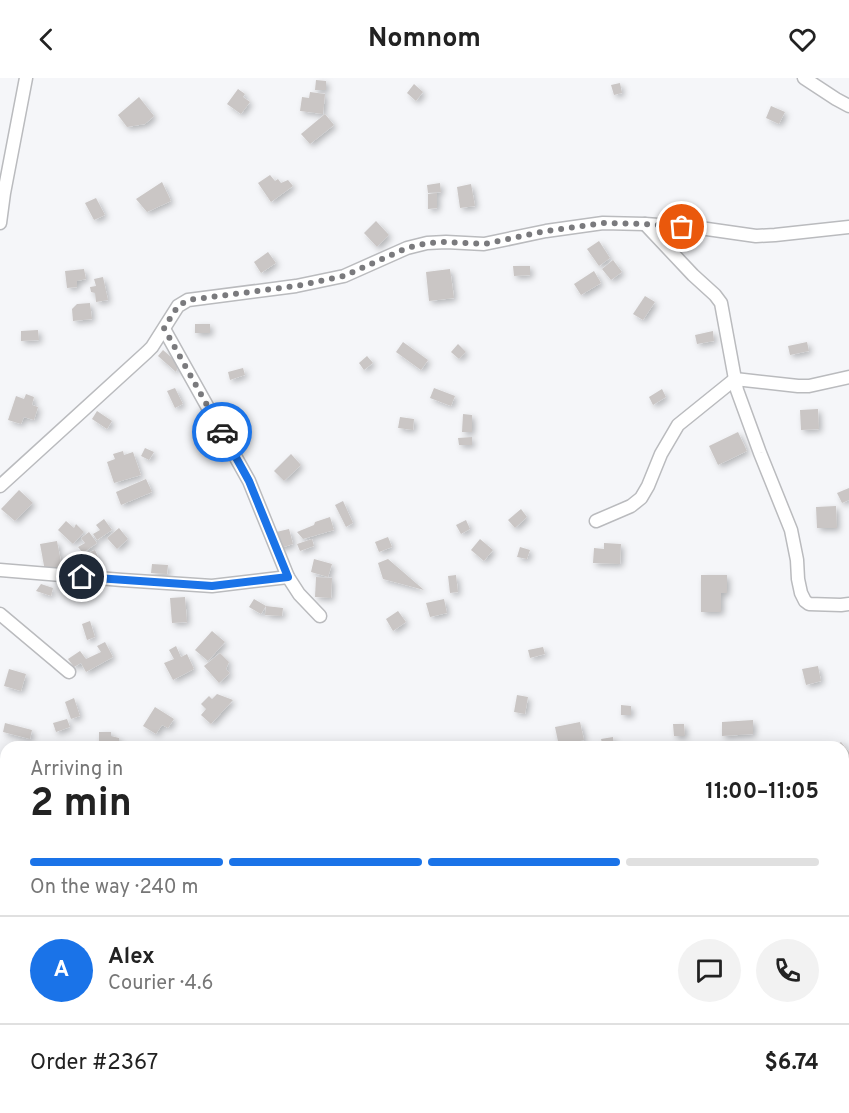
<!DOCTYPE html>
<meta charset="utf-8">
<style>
body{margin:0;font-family:Overpass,sans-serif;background:#f2f2f2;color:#222;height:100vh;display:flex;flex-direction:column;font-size:22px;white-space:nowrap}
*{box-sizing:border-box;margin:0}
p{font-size:20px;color:#767676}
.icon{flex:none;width:33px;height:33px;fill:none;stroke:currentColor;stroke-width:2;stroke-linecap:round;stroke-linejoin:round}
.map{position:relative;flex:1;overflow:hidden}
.drawer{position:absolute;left:0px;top:663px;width:849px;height:372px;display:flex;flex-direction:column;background:#fff;border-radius:18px 18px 0 0;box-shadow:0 3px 15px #0003}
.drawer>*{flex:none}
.pin{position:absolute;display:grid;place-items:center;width:51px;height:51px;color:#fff;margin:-26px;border:3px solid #fff;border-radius:50%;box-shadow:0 2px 6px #0007}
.courier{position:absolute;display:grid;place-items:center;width:60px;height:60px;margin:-30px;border:4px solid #1a73e8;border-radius:50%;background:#fff;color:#222;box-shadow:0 2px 8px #0007}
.headline em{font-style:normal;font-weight:700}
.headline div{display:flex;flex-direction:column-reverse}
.headline{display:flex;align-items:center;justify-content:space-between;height:102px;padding:0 30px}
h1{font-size:39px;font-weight:700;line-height:45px}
.bar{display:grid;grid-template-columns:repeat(4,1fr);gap:9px 6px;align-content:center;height:72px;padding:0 30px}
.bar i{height:8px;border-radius:4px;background:#e0e0e0}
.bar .selected{background:#1a73e8}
.bar p{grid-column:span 4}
.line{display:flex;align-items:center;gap:15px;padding:0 30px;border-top:2px solid #e0e0e0}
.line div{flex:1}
.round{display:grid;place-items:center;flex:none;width:63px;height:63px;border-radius:32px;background:#f2f2f2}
header{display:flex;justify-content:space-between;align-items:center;height:78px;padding:0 30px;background:#fff;font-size:27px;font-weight:700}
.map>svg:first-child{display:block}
</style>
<header><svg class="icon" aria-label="back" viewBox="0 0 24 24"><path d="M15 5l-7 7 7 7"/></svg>Nomnom<svg class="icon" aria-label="heart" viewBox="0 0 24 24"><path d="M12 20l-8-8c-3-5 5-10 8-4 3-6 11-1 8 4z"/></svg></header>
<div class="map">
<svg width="849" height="1035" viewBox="0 0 849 1035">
<defs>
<filter id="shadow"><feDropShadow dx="3" dy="3" stdDeviation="3" flood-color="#0004"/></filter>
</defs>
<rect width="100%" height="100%" fill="#f5f6f9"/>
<!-- building -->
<g fill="#cac6c5" filter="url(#shadow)">
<path d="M316,2L326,3V12H315Z"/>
<path d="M620,5L622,15L614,17L611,7Z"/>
<path d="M414,6L423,14L416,23L407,15Z"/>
<path d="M238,11L245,16L243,19L250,24L241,36L227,26Z"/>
<path d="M310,14L325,16L323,36L300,33L302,19L309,20Z"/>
<path d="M139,19L154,38L145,46L127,49L118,37Z"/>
<path d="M771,28L785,34L779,46L766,40Z"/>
<path d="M325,36L334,47L310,66L301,56Z"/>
<path d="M270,97L275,103L278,101L281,105L288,102L293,108L271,124L258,105Z"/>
<path d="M162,104L171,123L147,134L136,121Z"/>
<path d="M440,105L441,114L428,115L427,107Z"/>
<path d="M471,106L475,128L460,130L457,109Z"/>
<path d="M437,115V130L428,131V116Z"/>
<path d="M96,120L105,137L94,142L85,125Z"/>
<path d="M376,143L389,157L377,169L364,155Z"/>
<path d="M599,163L610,180L599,188L587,171Z"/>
<path d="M268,174L276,185L261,195L254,184Z"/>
<path d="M613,182L622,194L611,202L602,191Z"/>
<path d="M513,188H530V197L514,198Z"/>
<path d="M84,191L86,201L77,203V209L67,210L65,193Z"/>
<path d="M450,191L454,220L429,223L426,194Z"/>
<path d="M594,193L601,205L581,217L574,206Z"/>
<path d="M103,199L108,222L96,224L95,215L91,214L90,209L96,208L94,201Z"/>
<path d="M645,218L655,224L643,242L633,236Z"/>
<path d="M90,225L92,241L73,243L72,231L77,226Z"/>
<rect x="195" y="246" width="15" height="9"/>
<path d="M38,252L39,262L21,263V253Z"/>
<path d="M713,253L714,263L697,266L695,257Z"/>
<path d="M403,264L428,282L421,292L396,274Z"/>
<path d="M807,264L809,273L790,277L788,268Z"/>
<path d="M458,266L466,274L459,281L451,274Z"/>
<path d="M163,272L179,286L176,294L158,278Z"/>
<path d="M367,278L373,285L364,292L359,285Z"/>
<path d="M243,290L245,297L230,302L228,294Z"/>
<path d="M175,310L183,326L175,330L167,313Z"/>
<path d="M434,310L455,318L451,328L430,320Z"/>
<path d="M662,311L666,319L653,327L649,319Z"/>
<path d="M26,316L34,319L32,327L38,329L34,342L24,339L21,346L8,342L16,318L24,321Z"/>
<path d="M818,331L819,351L801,352L800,332Z"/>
<path d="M97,333L112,343L107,351L92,341Z"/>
<path d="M463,336L472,337V354H462Z"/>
<path d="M400,339L414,341L413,352L398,350Z"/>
<path d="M217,354L219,361L205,364L203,357Z"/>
<path d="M738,354L747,373L718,387L709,368Z"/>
<path d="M472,359V367H459L458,360Z"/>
<path d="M145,370L154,374L149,382L141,378Z"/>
<path d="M123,373L124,377L133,374L141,397L114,405L107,384L115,381L113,376Z"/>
<path d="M291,376L301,387L284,403L274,393Z"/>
<path d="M146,401L152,414L121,427L116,414Z"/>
<path d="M849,410V422L842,425L837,415Z"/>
<path d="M19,412L33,425L15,443L1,431Z"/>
<path d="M343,423L353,445L346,449L335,427Z"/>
<path d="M836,428L837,450H817L816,429Z"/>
<path d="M521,431L527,439L515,450L508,442Z"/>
<path d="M330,439L334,452L303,461L297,454L314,447L315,444Z"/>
<path d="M104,441L112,452L97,462L93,456L100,452L96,447Z"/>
<path d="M466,442L470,451L461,456L456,447Z"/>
<path d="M66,443L74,450L76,446L84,454L73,466L58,452Z"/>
<path d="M119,450L128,461L117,471L107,460Z"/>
<path d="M289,451L293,466L277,471L272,455Z"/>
<path d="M89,454L97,465L83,475L78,469L85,465L81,460Z"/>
<path d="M388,459L392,469L379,474L375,464Z"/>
<path d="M312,461L314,468L300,473L297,466Z"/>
<path d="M480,461L493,472L484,483L471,472Z"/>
<path d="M57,463L62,489L45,493L40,466Z"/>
<path d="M604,465L621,466L620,486L593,485L594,470L604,471Z"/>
<path d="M520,469L530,472L527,481L517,479Z"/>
<path d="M95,472L102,488L90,493L83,477Z"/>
<path d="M81,479L84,488L74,492L71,482Z"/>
<path d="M314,481L332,486L328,499L311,494Z"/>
<path d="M388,481L424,512L383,501L378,485Z"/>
<path d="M152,486L168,487L167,496L151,495Z"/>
<path d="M456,497L458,514L450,515L448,498Z"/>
<path d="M701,497H727V515H721V534H701Z"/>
<path d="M316,499L332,500L331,520L315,519Z"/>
<path d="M41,506L53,510L51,518L36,513Z"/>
<path d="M185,519L187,544L172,545L170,520Z"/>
<path d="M254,521L266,528L283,530L282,538L265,537L266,528L261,536L249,529Z"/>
<path d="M444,521L447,535L430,539L426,525Z"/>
<path d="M398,533L406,544L393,553L386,541Z"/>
<path d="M90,543L95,559L87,562L82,546Z"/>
<path d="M212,553L225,564L208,583L195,572Z"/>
<path d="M105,564L113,579L86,594L81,585L74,589L68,581L80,573L86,581L101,574L97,568Z"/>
<path d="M176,568L181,579L187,576L194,591L173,602L164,585L174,581L169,572Z"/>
<path d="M543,569L545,576L530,580L528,572Z"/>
<path d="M220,575L229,584L226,591L230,595L219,605L204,588Z"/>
<path d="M818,588L821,603L806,607L802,591Z"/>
<path d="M9,591L26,596L21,613L4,608Z"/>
<path d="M217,616L233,622L211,646L201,637L206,631L201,626L209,618L212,621Z"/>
<path d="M517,617L528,619L525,636L514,634Z"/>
<path d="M74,620L80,638L71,641L65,624Z"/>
<path d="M621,627L631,628V637H621Z"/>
<path d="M155,629L174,641L168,650L162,647L156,656L143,648Z"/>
<path d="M67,641L70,649L56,654L53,645Z"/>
<path d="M753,642V656L722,658V644Z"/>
<path d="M580,644L584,662L559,668L555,649Z"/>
<path d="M5,645L32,652L30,661L3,654Z"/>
<path d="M673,646H684L685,658H674Z"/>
<path d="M99,654H111V658L119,660V669H99Z"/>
<path d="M613,659L614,669H603L601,661Z"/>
<path d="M841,664L849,674V681L843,686V669H834Z"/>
<path d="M2,1011L6,1019V1029H10L13,1035H0V1012Z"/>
<rect x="410" y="1029" width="19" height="6"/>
<path d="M816,1029H831V1035H803V1032H817Z"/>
<path d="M220,1030H241L243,1035H221Z"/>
</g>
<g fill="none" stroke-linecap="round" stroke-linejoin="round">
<!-- street casing -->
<g stroke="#babbbe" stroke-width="15">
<g id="street">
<path d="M804,0L836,21L849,28"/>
<path d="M0,145L4,115L26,0"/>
<path d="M645,146L693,197L715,217L721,225L737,312L760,375L791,452L797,482L798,501L801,515L805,523L809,526L841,527L849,526"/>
<path d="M164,251L249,403L288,499L299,516L320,538"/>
<path d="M0,408L147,274L152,269L178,228L188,222L296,208L344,198L407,170L427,165L446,164L484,166L546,153L603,145L645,146L700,150L756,158L775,157L849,149"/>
<path d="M596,443L631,428L641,420L648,408L661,376L678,347L735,301L798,308H809L849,299"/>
<path d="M0,492L122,502L212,508L288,499"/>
<path d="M0,536L69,594"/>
<path d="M0,746H6"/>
<path d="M843,755L849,759"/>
<path d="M506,1029L508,1035"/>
<path d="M77,1035L97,1029"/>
</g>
</g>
<!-- street -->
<use href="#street" stroke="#fff" stroke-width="12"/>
</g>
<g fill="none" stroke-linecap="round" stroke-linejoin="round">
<!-- done -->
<path stroke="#7a7a7d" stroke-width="6" stroke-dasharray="0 10.8" d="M222,354L164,250L178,228L188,222L296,208L344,198L407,170L427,165L446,164L484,166L546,153L603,145L645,146L682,149"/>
<!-- route -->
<path stroke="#1a73e8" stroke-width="8" d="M82,499L212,508L288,499L249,403L222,354"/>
</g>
</svg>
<div class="pin" style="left:682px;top:149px;background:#ea580c"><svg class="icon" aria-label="bag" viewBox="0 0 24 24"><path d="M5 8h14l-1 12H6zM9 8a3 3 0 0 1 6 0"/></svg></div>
<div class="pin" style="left:82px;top:499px;background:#1f2937"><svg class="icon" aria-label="home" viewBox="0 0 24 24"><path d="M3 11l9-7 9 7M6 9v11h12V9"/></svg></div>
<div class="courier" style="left:222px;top:354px"><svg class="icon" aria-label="car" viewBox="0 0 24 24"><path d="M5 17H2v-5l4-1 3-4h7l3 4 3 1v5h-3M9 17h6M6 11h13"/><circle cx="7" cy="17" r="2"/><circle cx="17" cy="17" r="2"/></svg></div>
<section class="drawer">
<div class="headline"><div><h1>2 min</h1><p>Arriving in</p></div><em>11:00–11:05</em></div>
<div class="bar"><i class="selected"></i><i class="selected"></i><i class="selected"></i><i></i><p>On the way · 240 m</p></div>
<div class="line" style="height:108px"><b class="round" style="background:#1a73e8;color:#fff">A</b><div><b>Alex</b><p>Courier · 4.6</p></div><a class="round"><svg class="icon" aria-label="chat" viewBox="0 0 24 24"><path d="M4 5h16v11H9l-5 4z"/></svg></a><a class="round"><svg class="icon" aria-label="phone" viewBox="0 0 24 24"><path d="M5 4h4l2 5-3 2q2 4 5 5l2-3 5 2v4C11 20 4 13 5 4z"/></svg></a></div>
<div class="line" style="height:78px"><div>Order #2367</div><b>$6.74</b></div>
</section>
</div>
